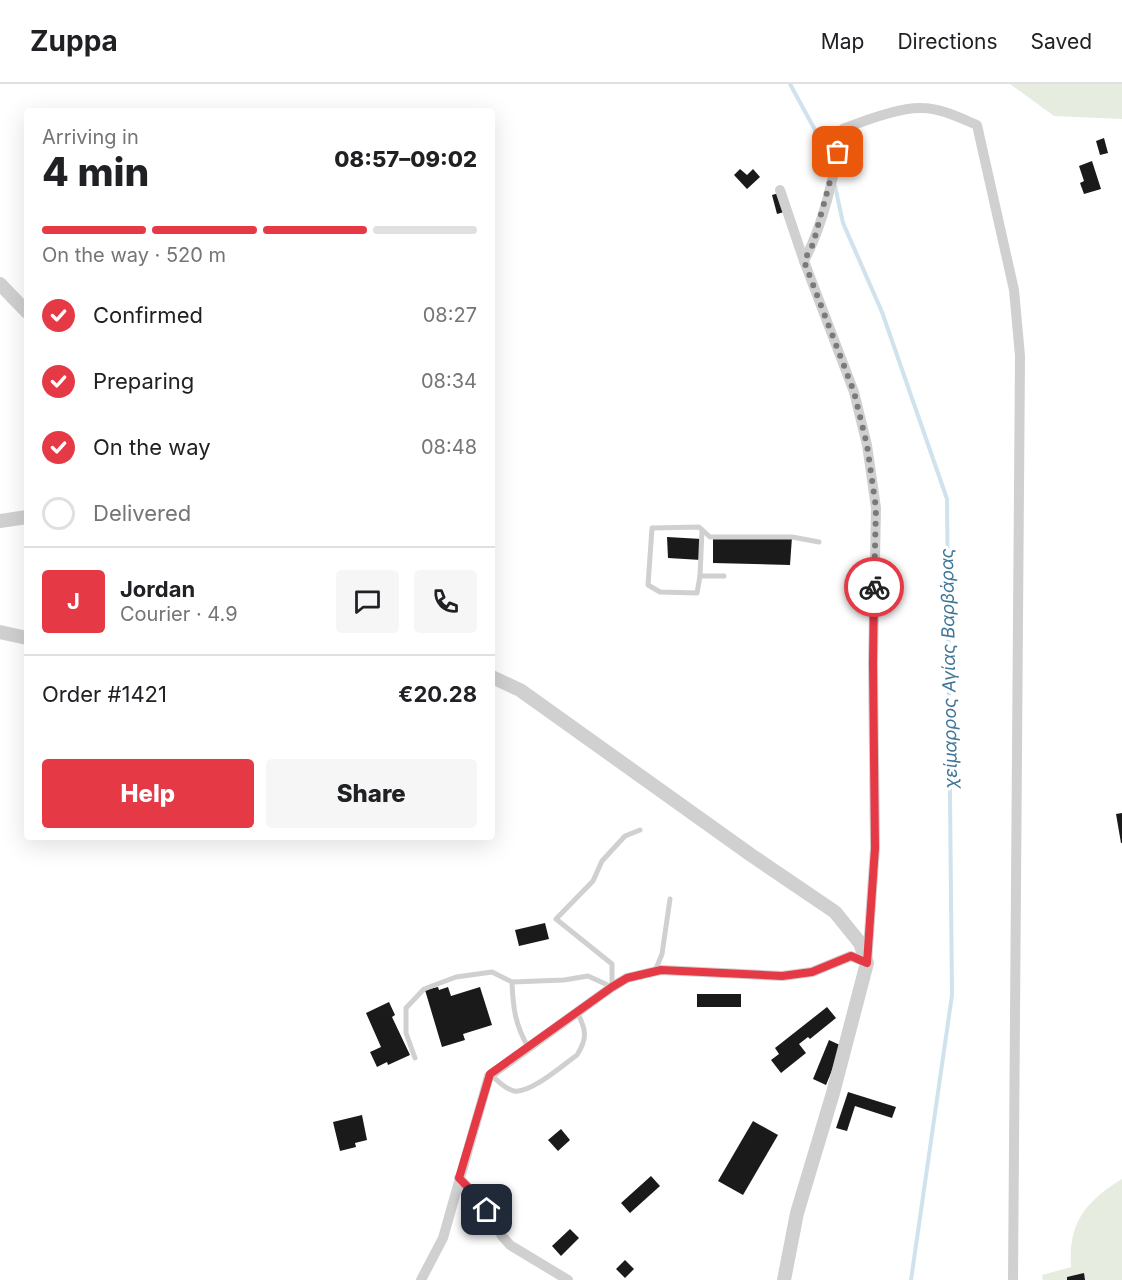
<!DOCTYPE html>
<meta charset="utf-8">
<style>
body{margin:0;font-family:Inter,sans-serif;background:#f6f6f6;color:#202124;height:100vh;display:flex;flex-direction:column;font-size:22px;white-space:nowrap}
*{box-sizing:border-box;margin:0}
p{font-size:20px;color:#757577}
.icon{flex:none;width:33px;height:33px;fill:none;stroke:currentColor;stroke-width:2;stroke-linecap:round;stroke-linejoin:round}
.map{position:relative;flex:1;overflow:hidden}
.sheet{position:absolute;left:24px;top:24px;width:471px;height:732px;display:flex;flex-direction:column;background:#fff;border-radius:6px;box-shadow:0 6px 24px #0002}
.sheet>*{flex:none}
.pin{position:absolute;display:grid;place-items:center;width:51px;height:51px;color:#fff;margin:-26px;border-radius:12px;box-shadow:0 3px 9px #0006}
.courier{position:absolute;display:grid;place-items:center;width:60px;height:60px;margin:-30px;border:4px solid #e63946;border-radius:50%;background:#fff;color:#222;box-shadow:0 2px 8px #0007}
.summary em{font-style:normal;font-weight:800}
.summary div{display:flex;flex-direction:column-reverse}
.summary{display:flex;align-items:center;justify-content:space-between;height:102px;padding:0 18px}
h1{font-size:39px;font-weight:800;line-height:45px}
.bar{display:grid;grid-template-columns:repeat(4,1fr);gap:9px 6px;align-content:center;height:72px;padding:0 18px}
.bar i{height:8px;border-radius:4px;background:#e0e0e0}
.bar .current{background:#e63946}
.bar p{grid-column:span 4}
.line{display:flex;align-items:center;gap:15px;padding:0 18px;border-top:2px solid #e0e0e0}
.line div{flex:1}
.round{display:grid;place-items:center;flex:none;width:63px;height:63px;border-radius:6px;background:#f6f6f6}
ol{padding:0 18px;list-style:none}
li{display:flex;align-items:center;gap:18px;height:66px}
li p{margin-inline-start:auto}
li .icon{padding:6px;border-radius:50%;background:#e63946;color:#fff;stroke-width:4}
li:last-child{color:#757577}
li i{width:33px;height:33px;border:3px solid #e0e0e0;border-radius:50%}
.action{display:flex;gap:12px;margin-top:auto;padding:12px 18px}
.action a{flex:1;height:69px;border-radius:6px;background:#e63946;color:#fff;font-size:24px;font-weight:800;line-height:69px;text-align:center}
.action a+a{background:#f6f6f6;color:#202124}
header{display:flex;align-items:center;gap:36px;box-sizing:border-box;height:84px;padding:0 30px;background:#fff;border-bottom:2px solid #e0e0e0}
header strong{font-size:28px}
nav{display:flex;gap:33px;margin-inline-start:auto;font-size:21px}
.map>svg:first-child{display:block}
</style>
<header>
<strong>Zuppa</strong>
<nav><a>Map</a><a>Directions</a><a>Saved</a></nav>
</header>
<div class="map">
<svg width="1122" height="1196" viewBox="0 0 1122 1196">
<rect width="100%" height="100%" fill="#fff"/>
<!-- green -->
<g fill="#e6ecdf">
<path d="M1010,0H1122V35L1054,32Z"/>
<path d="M1122,1095V1196H1043L1042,1191L1071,1183C1068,1139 1086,1117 1122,1095Z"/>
</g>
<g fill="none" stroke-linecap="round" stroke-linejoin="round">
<!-- stream -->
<g stroke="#cfe2ee" stroke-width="4">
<path d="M790,0L827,68L831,85"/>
<path d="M835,102L843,139L882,228L947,415L952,911L911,1196"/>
</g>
</g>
<!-- building -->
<g fill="#1a1a1a">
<path d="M1104,54L1108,69L1100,71L1096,57Z"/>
<path d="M1092,77L1101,105L1084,110L1080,99L1084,97L1079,82Z"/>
<path d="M740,85L747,91L753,85L760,93L747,105L734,91Z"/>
<path d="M779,109L784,128L777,130L772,111Z"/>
<path d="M713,452L792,453L790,481L713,479Z"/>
<path d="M667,453L702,455L701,476L668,474Z"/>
<path d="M1122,729V759H1121L1116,730Z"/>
<path d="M545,839L549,855L519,862L515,846Z"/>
<path d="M438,903L439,906L448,903L451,912L480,903L492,941L463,950L465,956L442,963L425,906Z"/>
<rect x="697" y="910" width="44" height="13"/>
<path d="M389,918L395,931L392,933L410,971L388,981L387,978L377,983L370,968L381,963L366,929Z"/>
<path d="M827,923L836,934L810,955L808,953L799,960L806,969L781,989L771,976L779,970L775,964Z"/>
<path d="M829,956L842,962L826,1001L813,995Z"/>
<path d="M848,1008L896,1023L892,1034L855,1022L847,1047L836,1044Z"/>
<path d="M362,1031L367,1056L355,1059L356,1063L340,1067L333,1038Z"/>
<path d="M753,1037L778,1051L743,1111L718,1097Z"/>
<path d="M561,1045L570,1056L558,1067L548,1056Z"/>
<path d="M651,1092L660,1102L630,1129L621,1119Z"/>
<path d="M570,1145L579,1154L561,1172L552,1162Z"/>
<path d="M625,1176L634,1185L625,1194L616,1185Z"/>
<path d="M1084,1189L1085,1196H1067V1193Z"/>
</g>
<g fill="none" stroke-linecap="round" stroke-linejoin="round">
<!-- service -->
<g stroke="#d0d0d0" stroke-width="5">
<path d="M700,492L702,446"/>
<path d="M724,492H700L697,509L660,508L648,501L652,444L699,443L710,453H792L819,458"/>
<path d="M655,887L662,870L670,815"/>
<path d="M512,898C513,924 515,940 528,963"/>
<path d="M415,974L406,949V924L424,905L456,893L492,888L512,898L564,896L588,892L612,903V880L556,835L593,797L602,777L625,752L640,746"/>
<path d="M490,990C497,996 505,1005 514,1007C530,1010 563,981 577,971C588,954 586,945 577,928"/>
</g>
<!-- minor -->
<g stroke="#d0d0d0" stroke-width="10">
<path d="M780,106L804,177"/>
<path d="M459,1094L480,1116L502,1152L510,1161L568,1196"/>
<path d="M421,1196L443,1154L489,992L612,903L627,894L661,886L782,892L812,888L851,872L867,879L875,764L873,579L876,424L867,361L854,308L804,177C825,137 834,89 843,45C863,37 901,23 922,24C940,24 960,34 977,41L1014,206L1020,272L1013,1196"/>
</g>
<!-- tertiary -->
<g stroke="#d0d0d0" stroke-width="14">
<path d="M0,200L27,228"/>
<path d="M0,437L27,433"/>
<path d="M0,548L27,554"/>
<path d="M492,593L520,606L751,771L835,828L860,859L867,879L833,1009L797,1129L784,1196"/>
</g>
</g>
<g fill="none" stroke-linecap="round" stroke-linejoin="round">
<!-- done -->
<path stroke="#7a7a7a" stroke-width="6" stroke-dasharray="0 10.8" d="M838,68L813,160L804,177L854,308L867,361L876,424L874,503"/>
<!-- route -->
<path stroke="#e63946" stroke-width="8" d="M487,1126L480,1116L459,1094L490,990L612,903L627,894L661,886L782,892L812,888L851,872L867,879L875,764L873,579L874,503"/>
</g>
<g text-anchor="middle" stroke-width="6" stroke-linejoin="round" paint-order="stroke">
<!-- water labels -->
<g font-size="18" font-style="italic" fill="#3f7597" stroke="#fff">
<text transform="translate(949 584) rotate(-91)" y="6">χείμαρρος Αγίας Βαρβάρας</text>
</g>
</g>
</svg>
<div class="pin" style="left:838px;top:68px;background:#ea580c"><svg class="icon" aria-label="bag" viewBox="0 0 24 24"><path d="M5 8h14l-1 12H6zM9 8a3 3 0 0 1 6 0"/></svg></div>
<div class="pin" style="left:487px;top:1126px;background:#1f2937"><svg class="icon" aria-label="home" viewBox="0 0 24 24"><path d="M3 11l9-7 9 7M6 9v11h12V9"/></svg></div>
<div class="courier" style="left:874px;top:503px"><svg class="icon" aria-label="bike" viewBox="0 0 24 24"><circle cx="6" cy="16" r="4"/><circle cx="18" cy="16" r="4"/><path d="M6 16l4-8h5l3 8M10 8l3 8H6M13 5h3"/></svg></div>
<section class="sheet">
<div class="summary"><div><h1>4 min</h1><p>Arriving in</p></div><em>08:57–09:02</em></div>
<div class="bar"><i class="current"></i><i class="current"></i><i class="current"></i><i></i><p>On the way · 520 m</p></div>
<ol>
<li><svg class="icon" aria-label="check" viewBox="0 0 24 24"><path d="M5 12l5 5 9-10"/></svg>Confirmed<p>08:27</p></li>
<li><svg class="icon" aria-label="check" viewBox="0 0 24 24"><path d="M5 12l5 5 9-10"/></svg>Preparing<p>08:34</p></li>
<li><svg class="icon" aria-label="check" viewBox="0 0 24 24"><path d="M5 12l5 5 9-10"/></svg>On the way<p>08:48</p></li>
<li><i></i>Delivered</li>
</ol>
<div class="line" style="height:108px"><b class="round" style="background:#e63946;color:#fff">J</b><div><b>Jordan</b><p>Courier · 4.9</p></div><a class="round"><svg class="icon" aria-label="chat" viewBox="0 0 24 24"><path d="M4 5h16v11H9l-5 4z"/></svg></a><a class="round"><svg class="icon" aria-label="phone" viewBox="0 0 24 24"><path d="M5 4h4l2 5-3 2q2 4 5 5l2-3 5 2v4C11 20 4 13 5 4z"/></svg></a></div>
<div class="line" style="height:78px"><div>Order #1421</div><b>€20.28</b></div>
<div class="action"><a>Help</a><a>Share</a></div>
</section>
</div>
